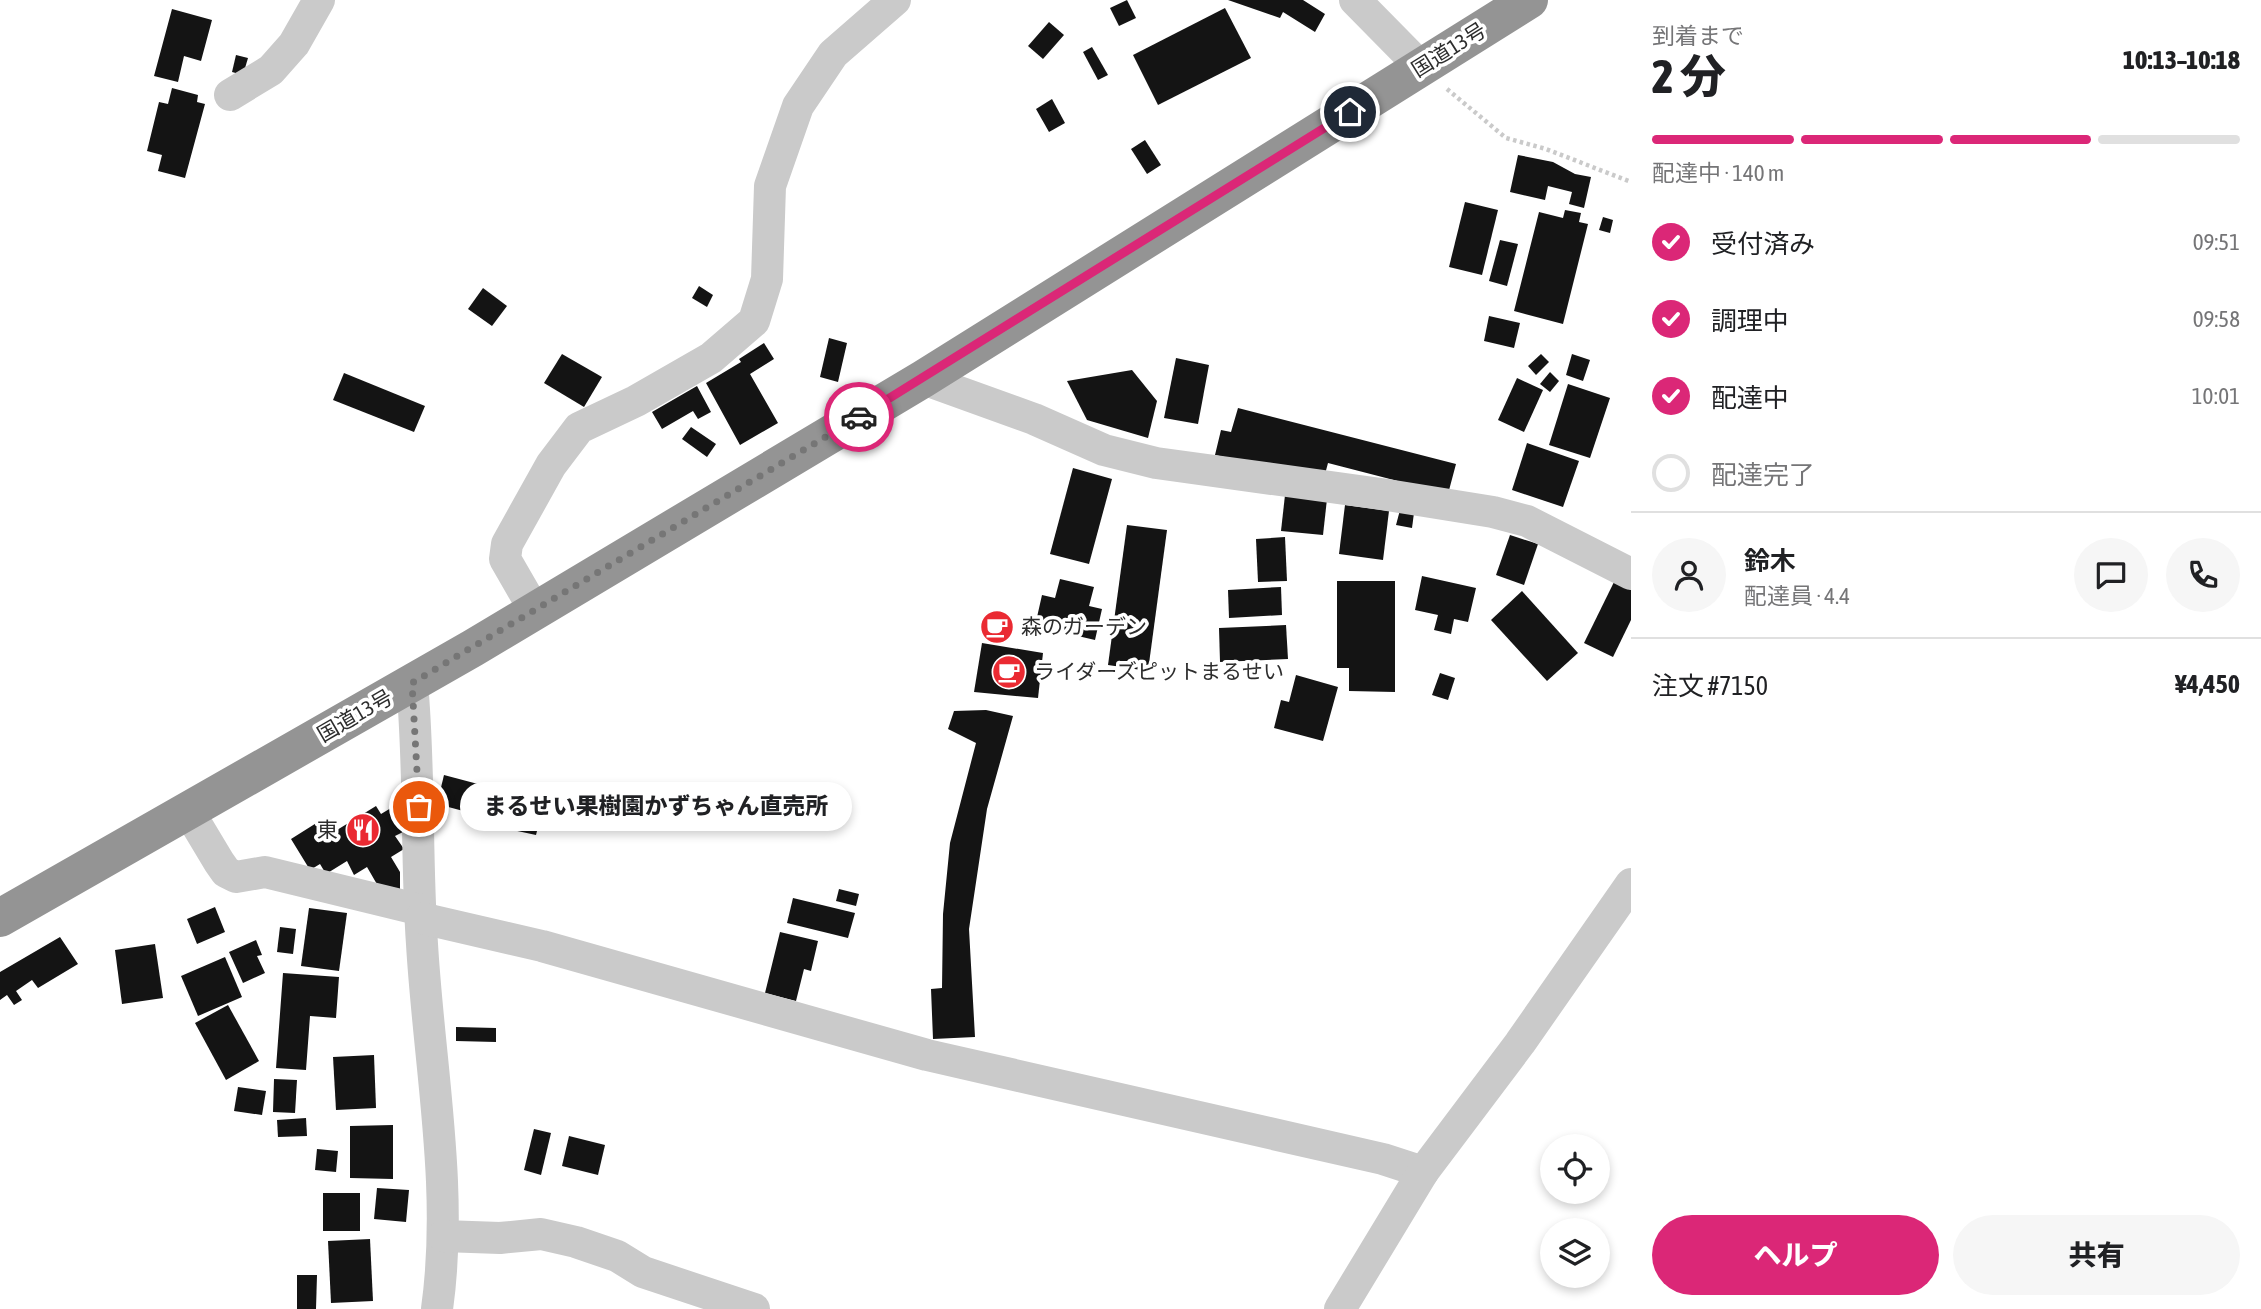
<!DOCTYPE html>
<html lang="ja">
<meta charset="utf-8">
<style>
body{margin:0;font-family:"Asap Condensed","Noto Sans JP",sans-serif;background:#f6f6f6;color:#202124;height:100vh;display:flex;flex-direction:column;font-size:26px;white-space:nowrap}
*{box-sizing:border-box;margin:0}
p{font-size:23px;color:#757577}
.icon{flex:none;width:38px;height:38px;fill:none;stroke:currentColor;stroke-width:2;stroke-linecap:round;stroke-linejoin:round}
.map{position:relative;flex:1;overflow:hidden}
.sheet{display:flex;flex-direction:column;background:#fff;width:630px}
.sheet>*{flex:none}
.controls{position:absolute;left:1540px;top:1134px;display:grid;gap:14px}
.controls a{display:grid;place-items:center;width:70px;height:70px;border-radius:50%;background:#fff;box-shadow:0 4px 10px #0003;font-size:35px}
.pin{position:absolute;display:grid;place-items:center;width:60px;height:60px;color:#fff;margin:-30px;border:4px solid #fff;border-radius:50%;box-shadow:0 2px 7px #0007}
.courier{position:absolute;display:grid;place-items:center;width:70px;height:70px;margin:-35px;border:5px solid #db2777;border-radius:50%;background:#fff;color:#222;box-shadow:0 2px 9px #0007}
.bubble{position:absolute;height:49px;border-radius:24px;background:#fff;box-shadow:0 4px 10px #0003;font-size:23px;font-weight:800;line-height:49px;text-align:center}
.summary em{font-style:normal;font-weight:800}
.summary div{display:flex;flex-direction:column-reverse}
.summary{display:flex;align-items:center;justify-content:space-between;height:119px;padding:0 21px}
h1{font-size:46px;font-weight:800;line-height:52px}
.bar{display:grid;grid-template-columns:repeat(4,1fr);gap:10px 7px;align-content:center;height:84px;padding:0 21px}
.bar i{height:9px;border-radius:5px;background:#e0e0e0}
.bar .current{background:#db2777}
.bar p{grid-column:span 4}
.line{display:flex;align-items:center;gap:18px;padding:0 21px;border-top:2px solid #e0e0e0}
.line div{flex:1}
.round{display:grid;place-items:center;flex:none;width:74px;height:74px;border-radius:37px;background:#f6f6f6}
ol{padding:0 21px;list-style:none}
li{display:flex;align-items:center;gap:21px;height:77px}
li p{margin-inline-start:auto}
li .icon{padding:7px;border-radius:50%;background:#db2777;color:#fff;stroke-width:4}
li:last-child{color:#757577}
li i{width:38px;height:38px;border:4px solid #e0e0e0;border-radius:50%}
.cta{display:flex;gap:14px;margin-top:auto;padding:14px 21px}
.cta a{flex:1;height:80px;border-radius:42px;background:#db2777;color:#fff;font-size:28px;font-weight:800;line-height:80px;text-align:center}
.cta a+a{background:#f6f6f6;color:#202124}
main{display:flex;flex:1;min-height:0}
.map>svg:first-child{display:block}
</style>
<main>
<div class="map">
<svg width="1631" height="1309" viewBox="0 0 1631 1309">
<rect width="100%" height="100%" fill="#fff"/>
<!-- building -->
<g fill="#141414">
<path d="M1127,0L1136,18L1119,26L1110,8Z"/>
<path d="M1228,0H1303L1325,14L1315,32L1283,12L1280,18Z"/>
<path d="M1225,8L1251,58L1158,105L1133,55Z"/>
<path d="M172,9L212,20L201,61L184,56L178,82L154,76Z"/>
<path d="M1049,22L1064,35L1043,59L1028,46Z"/>
<path d="M1092,47L1108,75L1098,80L1083,52Z"/>
<path d="M236,55L248,58L243,75L232,72Z"/>
<path d="M172,88L198,95L197,102L205,104L185,178L158,171L162,155L147,151L159,102L168,104Z"/>
<path d="M1052,99L1065,123L1049,132L1036,109Z"/>
<path d="M1145,140L1161,165L1147,174L1131,149Z"/>
<path d="M1518,155L1553,162L1575,174L1591,177L1584,208L1569,204L1572,192L1548,186L1545,200L1510,192Z"/>
<path d="M1465,202L1498,210L1482,275L1449,267Z"/>
<path d="M1565,210L1581,213L1579,222L1588,224L1563,324L1514,311L1539,212L1563,218Z"/>
<path d="M1603,217L1613,220L1610,233L1599,230Z"/>
<path d="M1500,240L1518,244L1507,286L1489,281Z"/>
<path d="M699,286L713,295L707,307L692,298Z"/>
<path d="M483,288L507,306L492,326L468,309Z"/>
<path d="M1489,316L1520,323L1514,348L1484,341Z"/>
<path d="M829,338L847,343L838,382L820,377Z"/>
<path d="M764,343L774,359L750,374L778,423L740,445L706,383L741,362L739,359Z"/>
<path d="M562,354L602,377L584,407L544,383Z"/>
<path d="M1541,354L1549,362L1536,375L1528,366Z"/>
<path d="M1572,354L1590,360L1583,381L1566,375Z"/>
<path d="M1176,358L1209,365L1198,424L1164,418Z"/>
<path d="M1132,370L1157,401L1148,438L1087,420L1067,381Z"/>
<path d="M1550,372L1559,381L1550,392L1540,384Z"/>
<path d="M344,373L425,406L414,432L333,400Z"/>
<path d="M1517,378L1543,390L1524,432L1498,420Z"/>
<path d="M1568,384L1610,398L1590,458L1549,445Z"/>
<path d="M697,386L711,412L698,419L693,411L662,429L652,412Z"/>
<path d="M1238,408L1456,464L1448,494L1328,463L1324,478L1215,455L1221,430L1231,432Z"/>
<path d="M691,427L716,444L707,457L682,439Z"/>
<path d="M1527,443L1579,461L1563,507L1512,490Z"/>
<path d="M1073,468L1112,479L1089,564L1050,554Z"/>
<path d="M1285,495L1327,499L1323,535L1281,531Z"/>
<path d="M1345,505L1389,511L1383,560L1339,554Z"/>
<path d="M1400,510L1414,513L1412,528L1396,525Z"/>
<path d="M1127,525L1167,530L1148,671L1108,665Z"/>
<path d="M1510,535L1538,544L1524,585L1496,575Z"/>
<path d="M1285,537L1287,581L1258,582L1256,539Z"/>
<path d="M1422,576L1476,588L1468,622L1454,619L1451,634L1434,630L1438,615L1415,610Z"/>
<path d="M1060,579L1094,587L1089,606L1102,609L1095,640L1035,626L1042,595L1055,598Z"/>
<path d="M1337,581H1395V692L1349,691V668H1337Z"/>
<path d="M1614,582L1631,590V620L1613,657L1584,643Z"/>
<path d="M1281,587L1282,615L1229,618L1228,590Z"/>
<path d="M1522,591L1578,653L1547,681L1491,620Z"/>
<path d="M1286,625L1288,659L1220,662L1219,628Z"/>
<path d="M982,643L1043,653L1038,698L974,692Z"/>
<path d="M1440,673L1455,678L1448,700L1432,695Z"/>
<path d="M1296,675L1338,687L1323,741L1274,728L1281,700L1289,702Z"/>
<path d="M986,710L1013,716L987,809L969,929L975,1037L933,1039L931,989L942,988L943,914L950,843L976,743L948,729L954,711Z"/>
<path d="M444,775L508,792L501,821L437,804Z"/>
<path d="M515,801L543,808L536,835L508,829Z"/>
<path d="M376,806L381,814L391,808L405,831L395,836L404,849L391,857L400,872V893L378,886L367,867L354,875L347,861L326,874L320,864L310,870L291,839L318,822L322,828L332,822L337,830Z"/>
<path d="M839,889L859,894L856,906L836,901Z"/>
<path d="M793,898L855,913L848,938L787,923Z"/>
<path d="M215,907L225,932L197,944L187,919Z"/>
<path d="M309,908L347,913L339,971L301,966Z"/>
<path d="M280,927L296,929L293,954L277,952Z"/>
<path d="M780,932L818,941L811,971L804,969L796,1001L765,993Z"/>
<path d="M60,937L78,964L38,988L32,980L16,991L22,1000L14,1005L7,995L0,1000V972Z"/>
<path d="M256,940L262,955L257,956L265,973L243,983L229,952Z"/>
<path d="M155,944L163,998L122,1004L115,950Z"/>
<path d="M225,957L242,997L198,1016L181,976Z"/>
<path d="M283,973L339,977L336,1018L310,1016L306,1070L276,1068Z"/>
<path d="M228,1005L259,1061L226,1080L195,1023Z"/>
<path d="M456,1027L496,1028V1042L456,1041Z"/>
<path d="M374,1055L376,1108L336,1110L333,1057Z"/>
<path d="M274,1079L297,1080L295,1113L273,1112Z"/>
<path d="M238,1087L266,1091L262,1115L234,1111Z"/>
<path d="M306,1118L307,1136L278,1137L277,1120Z"/>
<path d="M393,1125V1179L350,1178V1126Z"/>
<path d="M534,1129L551,1133L541,1175L524,1170Z"/>
<path d="M569,1136L605,1145L598,1175L562,1166Z"/>
<path d="M317,1149L338,1151L336,1172L315,1170Z"/>
<path d="M377,1188L409,1190L406,1222L374,1219Z"/>
<rect x="323" y="1193" width="37" height="38"/>
<path d="M370,1239L373,1301L331,1303L328,1241Z"/>
<path d="M297,1275H317L316,1309H297Z"/>
</g>
<g fill="none" stroke-linecap="round" stroke-linejoin="round">
<!-- path -->
<path stroke="#cacaca" stroke-width="4.5" stroke-dasharray="3.5 3.5" stroke-linecap="butt" d="M1447,89L1506,138L1546,149L1631,182"/>
<!-- street -->
<g stroke="#cacaca" stroke-width="32">
<path d="M1355,0L1421,67"/>
<path d="M230,95L271,70L294,44L319,0"/>
<path d="M923,379L1034,419L1104,450L1156,463L1381,494L1493,512L1527,521L1631,574"/>
<path d="M535,611L505,559L507,544L551,465L579,428L636,401L711,358L754,321L767,279L770,186L798,106L833,54L895,0"/>
<path d="M412,683C420,770 416,857 422,944C429,1065 454,1188 437,1309"/>
<path d="M189,812L219,862L226,872L236,877L265,872L421,910"/>
<path d="M421,918L542,946L927,1055L1383,1159L1423,1172"/>
<path d="M443,1236L500,1238L541,1234L576,1242L617,1256L643,1272L754,1309"/>
<path d="M1340,1309L1423,1172L1520,1043L1631,884"/>
</g>
<!-- highway -->
<path stroke="#949494" stroke-width="38" d="M0,918L473,648L923,379L1529,0"/>
</g>
<g fill="none" stroke-linecap="round" stroke-linejoin="round">
<!-- done -->
<path stroke="#767676" stroke-width="7" stroke-dasharray="0 12.6" d="M419,807L412,683L859,417"/>
<!-- route -->
<path stroke="#db2777" stroke-width="9" d="M859,417L1350,112"/>
</g>
<!-- icons -->
<defs>
<g id="cafe-disc" transform="scale(1.75)"><circle r="9.5" fill="#ea2a32" stroke="#fff"/><path d="M-5.5-4.5H6V0H3Q3 3.5 0 3.5H-2.5Q-5.5 3.5-5.5 0ZM3-3.2v2h1.7v-2ZM-6 4.5H4V6H-6Z" fill="#fff"/></g>
<g id="restaurant-disc" transform="scale(1.75)"><circle r="9.5" fill="#ea2a32" stroke="#fff"/><path d="M-5-6h1v4h1v-4h1v4h1v-4h1v5L-1.5 .5V6h-2V.5L-5-1ZM5-6V6H3V1.5H1.5Q1.5-4 5-6Z" fill="#fff"/></g>
</defs>
<g fill-rule="evenodd">
<use href="#cafe-disc" x="997" y="627"/>
<use href="#cafe-disc" x="1009" y="672"/>
<use href="#restaurant-disc" x="363" y="830"/>
</g>
<g text-anchor="middle" stroke-width="7" stroke-linejoin="round" paint-order="stroke">
<!-- street labels -->
<g font-size="21" fill="#2d2d2d" stroke="#fff">
<text transform="translate(1449 50) rotate(-32)" y="7">国道13号</text>
<text transform="translate(355 716) rotate(-30)" y="7">国道13号</text>
</g>
<!-- poi labels -->
<g font-size="21" fill="#2d2d2d" stroke="#fff" text-anchor="start">
<text x="1021" y="634">森のガーデン</text>
<text x="1034" y="679">ライダーズピットまるせい</text>
<text x="338" y="837" text-anchor="end">東</text>
</g>
</g>
</svg>
<div class="controls">
<a><svg class="icon" aria-label="locate" viewBox="0 0 24 24"><circle cx="12" cy="12" r="6"/><path d="M12 2v4M12 18v4M2 12h4M18 12h4"/></svg></a>
<a><svg class="icon" aria-label="layers" viewBox="0 0 24 24"><path d="M12 4l9 5-9 5-9-5zM3 14l9 5 9-5"/></svg></a>
</div>
<div class="pin" style="left:419px;top:807px;background:#ea580c"><svg class="icon" aria-label="bag" viewBox="0 0 24 24"><path d="M5 8h14l-1 12H6zM9 8a3 3 0 0 1 6 0"/></svg></div>
<div class="pin" style="left:1350px;top:112px;background:#1f2937"><svg class="icon" aria-label="home" viewBox="0 0 24 24"><path d="M3 11l9-7 9 7M6 9v11h12V9"/></svg></div>
<div class="courier" style="left:859px;top:417px"><svg class="icon" aria-label="car" viewBox="0 0 24 24"><path d="M5 17H2v-5l4-1 3-4h7l3 4 3 1v5h-3M9 17h6M6 11h13"/><circle cx="7" cy="17" r="2"/><circle cx="17" cy="17" r="2"/></svg></div>
<div class="bubble" style="left:460px;top:782px;width:392px">まるせい果樹園かずちゃん直売所</div>
</div>
<section class="sheet">
<div class="summary"><div><h1>2 分</h1><p>到着まで</p></div><em>10:13–10:18</em></div>
<div class="bar"><i class="current"></i><i class="current"></i><i class="current"></i><i></i><p>配達中 · 140 m</p></div>
<ol>
<li><svg class="icon" aria-label="check" viewBox="0 0 24 24"><path d="M5 12l5 5 9-10"/></svg>受付済み<p>09:51</p></li>
<li><svg class="icon" aria-label="check" viewBox="0 0 24 24"><path d="M5 12l5 5 9-10"/></svg>調理中<p>09:58</p></li>
<li><svg class="icon" aria-label="check" viewBox="0 0 24 24"><path d="M5 12l5 5 9-10"/></svg>配達中<p>10:01</p></li>
<li><i></i>配達完了</li>
</ol>
<div class="line" style="height:126px"><a class="round"><svg class="icon" aria-label="person" viewBox="0 0 24 24"><circle cx="12" cy="8" r="4"/><path d="M4 21q1-7 8-7t8 7"/></svg></a><div><b>鈴木</b><p>配達員 · 4.4</p></div><a class="round"><svg class="icon" aria-label="chat" viewBox="0 0 24 24"><path d="M4 5h16v11H9l-5 4z"/></svg></a><a class="round"><svg class="icon" aria-label="phone" viewBox="0 0 24 24"><path d="M5 4h4l2 5-3 2q2 4 5 5l2-3 5 2v4C11 20 4 13 5 4z"/></svg></a></div>
<div class="line" style="height:91px"><div>注文 #7150</div><b>¥4,450</b></div>
<div class="cta"><a>ヘルプ</a><a>共有</a></div>
</section>
</main>
